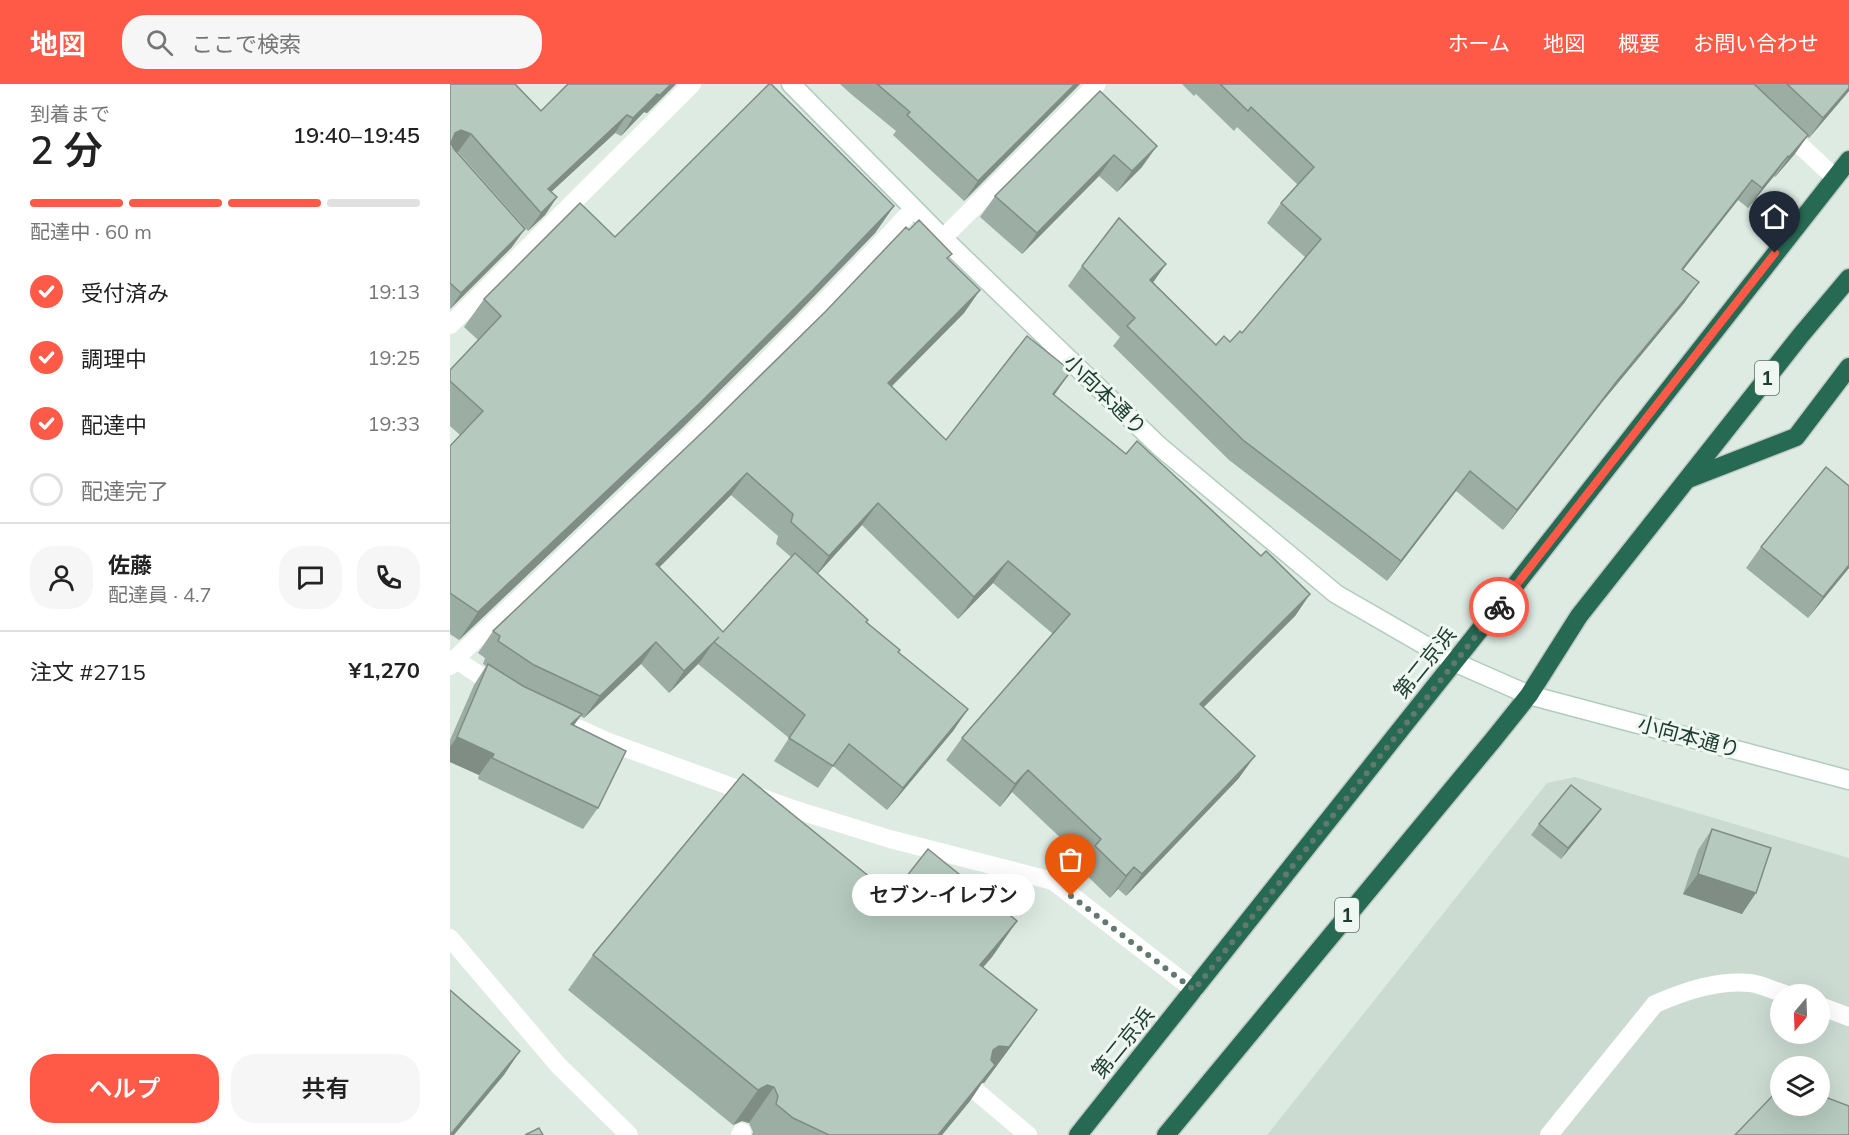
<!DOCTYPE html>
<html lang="ja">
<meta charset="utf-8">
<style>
body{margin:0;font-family:Mulish,"Noto Sans JP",sans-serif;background:#f6f6f6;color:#222;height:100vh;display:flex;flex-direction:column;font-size:22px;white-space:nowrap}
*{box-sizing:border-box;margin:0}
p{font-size:20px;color:#767676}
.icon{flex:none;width:33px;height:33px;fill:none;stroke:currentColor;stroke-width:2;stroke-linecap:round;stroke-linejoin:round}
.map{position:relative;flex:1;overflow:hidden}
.details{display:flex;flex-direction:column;background:#fff;width:450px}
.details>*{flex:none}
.needle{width:39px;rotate:199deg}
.controls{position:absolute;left:1320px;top:900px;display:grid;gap:12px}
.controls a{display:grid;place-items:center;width:60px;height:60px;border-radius:50%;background:#fff;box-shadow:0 6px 24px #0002;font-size:30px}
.pin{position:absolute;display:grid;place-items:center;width:51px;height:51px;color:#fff;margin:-62px -26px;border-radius:50% 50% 50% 0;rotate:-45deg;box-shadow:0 0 6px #0007}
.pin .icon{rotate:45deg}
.courier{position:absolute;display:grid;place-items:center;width:60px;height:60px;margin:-30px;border:4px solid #ff5947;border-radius:50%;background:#fff;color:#222;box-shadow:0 2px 8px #0007}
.bubble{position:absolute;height:42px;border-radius:21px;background:#fff;box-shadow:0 6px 24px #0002;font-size:20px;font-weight:600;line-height:42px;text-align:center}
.headline em{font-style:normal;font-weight:600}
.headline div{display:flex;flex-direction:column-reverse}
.headline{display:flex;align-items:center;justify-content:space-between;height:102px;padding:0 30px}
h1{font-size:39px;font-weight:600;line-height:45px}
.bar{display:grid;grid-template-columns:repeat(4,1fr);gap:9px 6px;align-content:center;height:72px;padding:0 30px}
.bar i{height:8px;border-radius:4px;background:#e0e0e0}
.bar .selected{background:#ff5947}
.bar p{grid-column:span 4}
.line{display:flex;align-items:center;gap:15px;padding:0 30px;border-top:2px solid #e0e0e0}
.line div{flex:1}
.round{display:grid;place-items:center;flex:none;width:63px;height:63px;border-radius:24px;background:#f6f6f6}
ol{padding:0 30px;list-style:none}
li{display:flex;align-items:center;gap:18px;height:66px}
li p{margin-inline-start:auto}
li .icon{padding:6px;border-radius:50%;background:#ff5947;color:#fff;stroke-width:4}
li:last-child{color:#767676}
li i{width:33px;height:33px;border:3px solid #e0e0e0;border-radius:50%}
.button{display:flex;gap:12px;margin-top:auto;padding:12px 30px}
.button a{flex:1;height:69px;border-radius:24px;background:#ff5947;color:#fff;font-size:24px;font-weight:600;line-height:69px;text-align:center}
.button a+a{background:#f6f6f6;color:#222}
header{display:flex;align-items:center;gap:36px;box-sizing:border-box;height:84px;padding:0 30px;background:#ff5947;color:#fff}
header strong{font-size:28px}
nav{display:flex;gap:33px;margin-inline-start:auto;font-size:21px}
.search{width:420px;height:54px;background:#f6f6f6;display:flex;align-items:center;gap:15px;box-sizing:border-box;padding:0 21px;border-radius:24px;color:#767676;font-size:22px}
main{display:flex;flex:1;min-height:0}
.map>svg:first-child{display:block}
</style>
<header>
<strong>地図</strong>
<div class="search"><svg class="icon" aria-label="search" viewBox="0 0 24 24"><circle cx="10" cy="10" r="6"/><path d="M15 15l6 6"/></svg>ここで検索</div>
<nav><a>ホーム</a><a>地図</a><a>概要</a><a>お問い合わせ</a></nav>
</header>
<main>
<section class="details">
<div class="headline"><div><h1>2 分</h1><p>到着まで</p></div><em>19:40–19:45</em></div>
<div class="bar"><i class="selected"></i><i class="selected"></i><i class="selected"></i><i></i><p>配達中 · 60 m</p></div>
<ol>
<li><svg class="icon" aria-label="check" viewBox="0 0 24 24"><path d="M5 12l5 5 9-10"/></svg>受付済み<p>19:13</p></li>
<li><svg class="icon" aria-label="check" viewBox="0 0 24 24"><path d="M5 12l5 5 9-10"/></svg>調理中<p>19:25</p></li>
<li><svg class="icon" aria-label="check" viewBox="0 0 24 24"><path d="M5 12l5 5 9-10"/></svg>配達中<p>19:33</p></li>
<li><i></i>配達完了</li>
</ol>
<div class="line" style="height:108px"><a class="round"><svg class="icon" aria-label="person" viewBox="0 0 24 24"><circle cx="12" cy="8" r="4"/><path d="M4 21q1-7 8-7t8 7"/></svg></a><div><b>佐藤</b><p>配達員 · 4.7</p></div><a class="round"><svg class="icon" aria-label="chat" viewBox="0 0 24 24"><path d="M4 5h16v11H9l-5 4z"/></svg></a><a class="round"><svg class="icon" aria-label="phone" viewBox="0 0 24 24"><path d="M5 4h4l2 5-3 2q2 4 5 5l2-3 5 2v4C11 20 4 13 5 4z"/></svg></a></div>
<div class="line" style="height:78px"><div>注文 #2715</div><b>¥1,270</b></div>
<div class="button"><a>ヘルプ</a><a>共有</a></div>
</section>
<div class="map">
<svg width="1399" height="1051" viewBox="0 0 1399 1051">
<rect width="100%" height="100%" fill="#ddebe3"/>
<!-- built -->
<path fill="#cbdbd2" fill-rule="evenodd" d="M1125,693L1399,774V1051H817L1097,699ZM1330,910H1370V950H1330ZM1330,982H1370V1022H1330Z"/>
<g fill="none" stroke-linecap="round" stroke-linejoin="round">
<!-- secondary casing -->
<g stroke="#b0ccbd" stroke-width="21">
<path id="secondary" d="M341,0L493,154L709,362L886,510L1004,578L1079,611L1399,696"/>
</g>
<!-- highway casing -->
<g stroke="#c0c8c5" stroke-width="21">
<g id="highway">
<path d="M1238,395L1346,353L1399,283"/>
<path d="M628,1051L1059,509L1399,76"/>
<path d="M716,1051L1043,656L1079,611L1129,532L1351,251L1399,194"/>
</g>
</g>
<!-- lane -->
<g stroke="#fff" stroke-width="18">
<path d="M0,241L242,0"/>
<path d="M5,575C161,429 318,282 463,125"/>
<path d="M1370,922L1399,933"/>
<path d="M527,1008L578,1051"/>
<path d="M290,1051L292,1048"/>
<path d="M1099,1051L1205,920C1235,907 1267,896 1300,899C1311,900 1324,907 1335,910"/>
</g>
<!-- street -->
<g stroke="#fff" stroke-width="18">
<path d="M1334,46L1384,93"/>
<path d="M493,154L647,0"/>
<path d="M0,582L5,575L49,604"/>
<path d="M130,645L156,657L340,724L440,755L603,797L744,906"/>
<path d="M0,854L108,981L179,1051"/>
</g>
<!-- secondary -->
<use href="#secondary" stroke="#fff" stroke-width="18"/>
<!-- highway -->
<use href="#highway" stroke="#276a53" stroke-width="18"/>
</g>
<!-- wall -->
<g fill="#9cada3" fill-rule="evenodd">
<path d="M0,0L91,27L118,0H226L197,29L194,28L171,52L165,49L101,108L107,113L95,131L78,147L8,68L6,67L62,163L0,225Z"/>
<path d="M390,0H630L514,117L443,51L446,47L401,10Z"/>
<path d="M732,0H1399V7L1359,54L1357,53L1344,71L1325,93L1324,92L1298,124L1288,116L1233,186L1235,218L1153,317L1053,446L1006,407L937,497L779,376L663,262L670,253L618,202L632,182L716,180L703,198L766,261L780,258L792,249L855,173L817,139L831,119L848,101L787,43L784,47L746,10L744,12Z"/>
<path d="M650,7L692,83L667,108L649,92L572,170L530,133L545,112Z"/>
<path d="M444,122L425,149L344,233L230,346L9,556L0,550V362L10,351L0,342V286L28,256L14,243L34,215L165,153Z"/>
<path d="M459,146L498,175L530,206L514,229L442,302L496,356L604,311L676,370L860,510L845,532L753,623L789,694L676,812L668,805L660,814L629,784L635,777L562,708L550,723L496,676L512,654L603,550L543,499L508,535L412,441L368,489L417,538L448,568L518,625L503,647L437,726L383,682L368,704L324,677L339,654L248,580L250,578L219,609L191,580L134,634L130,632L124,641L148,724L133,745L28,695L29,691L0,678V656L24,601L36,582L33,580L35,574L28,569L43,547L261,340ZM281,411L328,452L326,460L341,473L273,548L209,483Z"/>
<path d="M1399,402V484L1358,534L1296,484L1311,463Z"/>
<path d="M1151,725L1143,736L1111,775L1081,751L1089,740Z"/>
<path d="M1262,745L1292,830L1233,810L1248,766Z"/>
<path d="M442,811L567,837L542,873L533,883L562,961L534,999H532L520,1017L492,1051H302L303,1048L299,1039L292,1037L283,1041L118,906L143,871Z"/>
</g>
<!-- shaded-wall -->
<g fill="#7f8d85">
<path d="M221,0H226L197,29L194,28L171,52L183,34L207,10Z"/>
<path d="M625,0H630L514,117L528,97Z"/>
<path d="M1399,4V7L1359,54L1373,34Z"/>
<path d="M177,31L165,49L86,122L98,105Z"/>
<path d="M11,46L21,50L8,68L0,65L5,49Z"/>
<path d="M1358,51L1344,71L1325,93L1339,73Z"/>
<path d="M707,62L692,83L667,108L682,87Z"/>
<path d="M664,71L649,92L572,170L587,149Z"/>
<path d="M1338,72L1324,92L1298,124L1312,104Z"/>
<path d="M1302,96L1288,116L1218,205L1232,185Z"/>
<path d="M107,113L95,131L78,147L91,129Z"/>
<path d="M444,122L425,149L344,233L230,346L9,556L28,528Z"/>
<path d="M75,145L62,163L0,225L11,209Z"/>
<path d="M716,180L702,200L700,196Z"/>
<path d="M1249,198L1235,218L1153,317L1053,446L1067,426L1167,297Z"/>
<path d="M530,206L514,229L423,321L438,299Z"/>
<path d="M621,287L605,310L587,332L603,310Z"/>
<path d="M1020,387L1006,407L937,497L951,477Z"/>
<path d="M297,389L281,411L191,502L206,480Z"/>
<path d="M428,419L412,441L364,494L379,472Z"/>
<path d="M558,477L543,499L508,535L524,513Z"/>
<path d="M1399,481V484L1358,534L1373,513Z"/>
<path d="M860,510L845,532L735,642L750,620Z"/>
<path d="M206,558L191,580L134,634L150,612Z"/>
<path d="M264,558L250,578L219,609L234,587Z"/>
<path d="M518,625L503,647L437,726L453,704Z"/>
<path d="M132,630L117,651L121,640Z"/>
<path d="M7,653L44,670L29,691L0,678V663Z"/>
<path d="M805,672L789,694L676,812L692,790Z"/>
<path d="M578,686L562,708L550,723L565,700Z"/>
<path d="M1151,725L1143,736L1111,775L1118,764Z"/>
<path d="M684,783L668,805L660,814L676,792Z"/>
<path d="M1248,790L1306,809L1292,830L1233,810Z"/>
<path d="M567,837L542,873L505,916L530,881Z"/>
<path d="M587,926L562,961L534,999H532L520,1017L492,1051H488L543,966Z"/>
<path d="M70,967L54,991L4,1051H0Z"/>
<path d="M317,1001L324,1003L299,1039L292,1037L283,1041L308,1006Z"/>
</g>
<!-- building -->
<g fill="#b5c9be" stroke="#7f8d85" stroke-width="1.5">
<path d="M0,0H65L91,27L118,0H221L210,11L207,10L183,34L177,31L98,105L107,113L91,129L21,50L11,46L5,49L1,59L4,65L75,145L11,209L0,199Z"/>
<path d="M319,0H321L444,122L363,206L250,319L28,528L0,509V362L33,327L0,297V286L51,232L34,215L130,119L165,153Z"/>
<path d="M427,0H625L528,97L457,31L460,28Z"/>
<path d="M770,0H1304L1358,51L1339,73L1338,72L1312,104L1302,96L1232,185L1249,198L1167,297L1067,426L1020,387L951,477L793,356L677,242L685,234L632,182L669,134L716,180L700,196L766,261L774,252L780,258L790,247L792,249L871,155L831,119L864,83L801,23L798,27Z"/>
<path d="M1337,0H1399V4L1373,34Z"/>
<path d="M650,7L707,62L682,87L664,71L587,149L545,112Z"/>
<path d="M469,136L502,170L497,174L530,206L438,299L496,356L577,252L621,287L603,310L676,370L687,357L811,472L816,467L860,510L750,620L805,672L692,790L684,783L676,792L645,762L651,755L578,686L565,700L512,654L620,530L558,477L524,513L428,419L379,472L341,438L343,430L297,389L206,480L273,548L345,469L418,536L416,538L450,566L448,568L518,625L453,704L399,660L383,682L339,654L355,631L264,558L269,553L234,587L206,558L150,612L84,581L48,557L50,552L43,547L261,340L376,227L456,143L459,146Z"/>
<path d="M1376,383L1399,402V481L1373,513L1311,463Z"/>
<path d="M38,580L73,602L132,630L121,640L176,667L148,724L42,674L44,670L7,653Z"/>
<path d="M293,690L442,811L478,765L567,837L530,881L587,926L559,963L549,962L543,966L541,976L545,981L488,1051H379L343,1034L326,1020L328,1012L324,1003L317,1001L308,1006L143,871Z"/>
<path d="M1121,701L1151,725L1118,764L1089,740Z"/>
<path d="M1262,745L1321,764L1306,809L1248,790Z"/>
<path d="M0,906L70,967L0,1051Z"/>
<path d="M1330,1004V1022H1370V1011L1399,1022V1051H1285Z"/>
<path d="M89,1044L93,1051H75Z"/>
</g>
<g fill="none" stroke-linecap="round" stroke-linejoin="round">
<!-- done -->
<path stroke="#61796e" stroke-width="6" stroke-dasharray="0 10.8" d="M621,812L744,906L1049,523"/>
<!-- route -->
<path stroke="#ff5947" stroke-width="8" d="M1049,523L1325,169"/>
</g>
<g text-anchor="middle" stroke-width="6" stroke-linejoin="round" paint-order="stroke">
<!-- shield labels -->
<g fill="#eef7f1" stroke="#5c7469" stroke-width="1.5">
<rect x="1305" y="277" width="24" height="34" rx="4.5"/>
<rect x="885" y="814" width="24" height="34" rx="4.5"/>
</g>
<g font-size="20" font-weight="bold" fill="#1e3c2f">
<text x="1317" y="301">1</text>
<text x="897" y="838">1</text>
</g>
<!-- street labels -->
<g font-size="21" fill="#1e3c2f" stroke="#eef7f1">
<text transform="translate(655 311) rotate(44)" y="7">小向本通り</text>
<text transform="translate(975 579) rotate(-51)" y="7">第二京浜</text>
<text transform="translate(1239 653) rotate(15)" y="7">小向本通り</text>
<text transform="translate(673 959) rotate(-51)" y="7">第二京浜</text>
</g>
</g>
</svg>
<div class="controls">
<a><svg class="needle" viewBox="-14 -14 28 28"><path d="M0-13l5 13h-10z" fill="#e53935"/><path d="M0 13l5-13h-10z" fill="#767676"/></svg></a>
<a><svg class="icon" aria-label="layers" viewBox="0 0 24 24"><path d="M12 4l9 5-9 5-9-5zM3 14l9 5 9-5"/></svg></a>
</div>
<div class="pin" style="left:621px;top:812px;background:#ea580c"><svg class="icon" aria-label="bag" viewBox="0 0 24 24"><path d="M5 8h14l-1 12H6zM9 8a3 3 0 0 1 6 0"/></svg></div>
<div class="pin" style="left:1325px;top:169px;background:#1f2937"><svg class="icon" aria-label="home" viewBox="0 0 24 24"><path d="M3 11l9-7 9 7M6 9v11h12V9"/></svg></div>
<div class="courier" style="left:1049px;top:523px"><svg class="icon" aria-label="bike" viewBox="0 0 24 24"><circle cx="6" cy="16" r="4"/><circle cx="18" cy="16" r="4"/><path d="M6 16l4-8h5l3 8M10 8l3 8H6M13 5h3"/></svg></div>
<div class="bubble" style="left:402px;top:790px;width:183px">セブン-イレブン</div>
</div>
</main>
